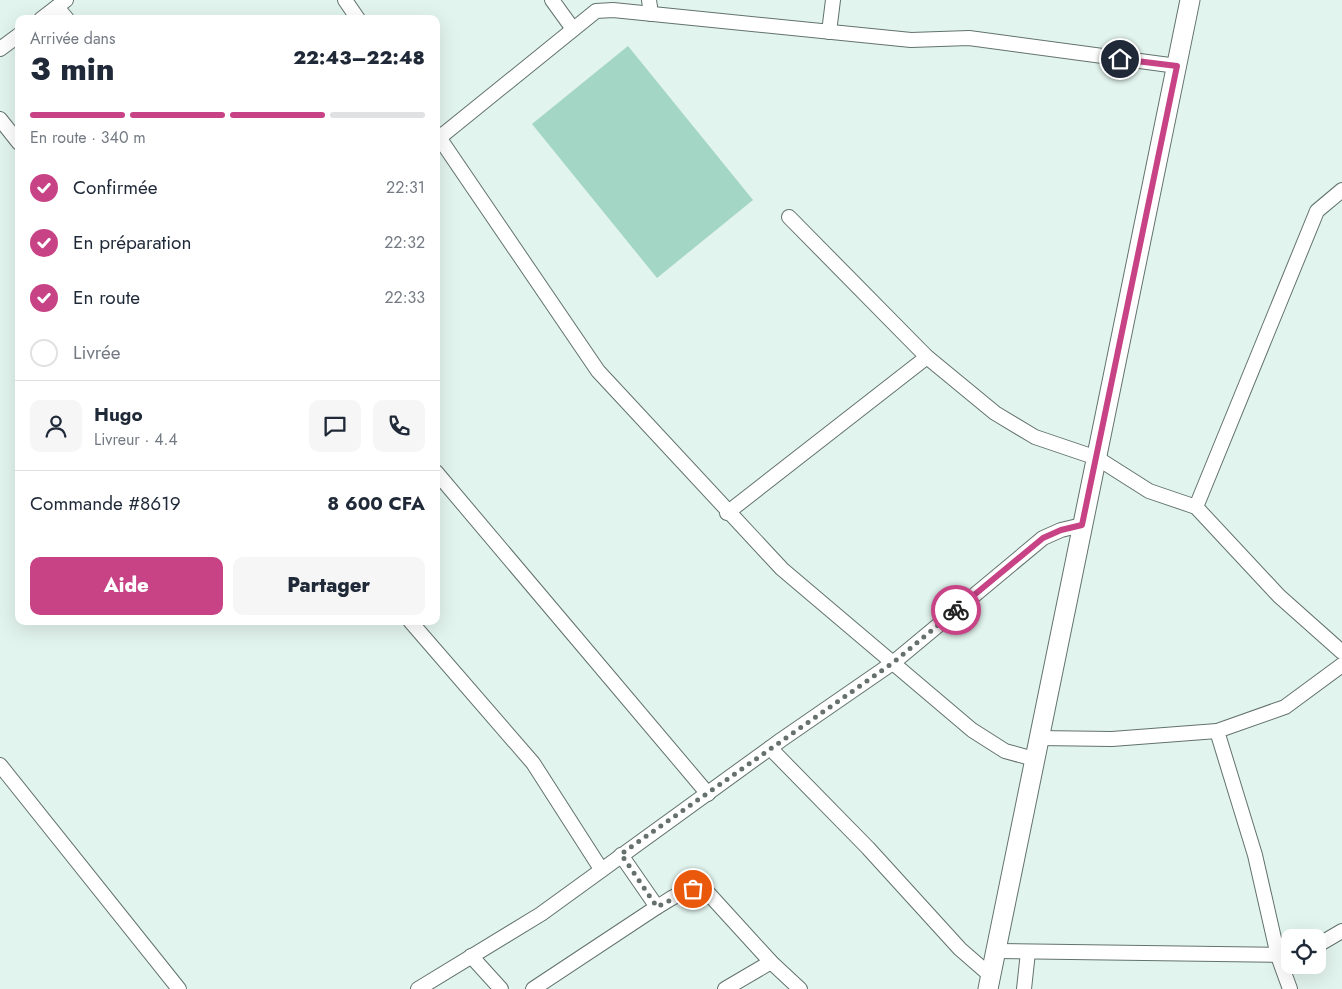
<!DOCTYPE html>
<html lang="fr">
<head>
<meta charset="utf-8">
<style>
  :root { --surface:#fff; --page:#f6f6f7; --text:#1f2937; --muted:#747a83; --line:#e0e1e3; --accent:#c74386 }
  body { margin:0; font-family:Jost,sans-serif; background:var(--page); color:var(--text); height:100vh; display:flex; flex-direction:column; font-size:19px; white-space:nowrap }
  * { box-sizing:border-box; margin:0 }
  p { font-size:16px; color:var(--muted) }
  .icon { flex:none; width:28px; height:28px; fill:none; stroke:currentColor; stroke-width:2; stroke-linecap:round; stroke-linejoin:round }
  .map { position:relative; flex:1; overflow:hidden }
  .panel { position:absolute; left:15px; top:15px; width:425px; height:610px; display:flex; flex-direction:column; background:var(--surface); border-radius:10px; box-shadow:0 5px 20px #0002 }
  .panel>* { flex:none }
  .fabs { position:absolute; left:1281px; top:929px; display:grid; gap:10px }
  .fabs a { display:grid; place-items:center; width:45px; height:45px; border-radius:10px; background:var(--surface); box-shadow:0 5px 20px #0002; font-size:25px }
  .pin { position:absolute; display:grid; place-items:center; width:42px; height:42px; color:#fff; margin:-21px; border:2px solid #fff; border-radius:50%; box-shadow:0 1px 5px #0007 }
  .courier { position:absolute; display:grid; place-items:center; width:50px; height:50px; margin:-25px; border:4px solid #c74386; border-radius:50%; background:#fff; color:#222; box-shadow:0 1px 6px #0007 }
  .head em { font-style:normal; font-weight:800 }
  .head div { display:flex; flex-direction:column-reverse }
  .head { display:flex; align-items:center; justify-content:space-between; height:85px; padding:0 15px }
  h1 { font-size:32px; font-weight:800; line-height:38px }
  .bar { display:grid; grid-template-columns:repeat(4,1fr); gap:8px 5px; align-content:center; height:60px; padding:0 15px }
  .bar i { height:6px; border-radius:4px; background:var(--line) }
  .bar .selected { background:var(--accent) }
  .bar p { grid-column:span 4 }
  .line { display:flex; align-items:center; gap:12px; padding:0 15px; border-top:1px solid var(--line) }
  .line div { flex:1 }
  .round { display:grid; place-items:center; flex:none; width:52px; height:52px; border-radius:10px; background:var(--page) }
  ol { padding:0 15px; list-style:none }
  li { display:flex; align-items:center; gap:15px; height:55px }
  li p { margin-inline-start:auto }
  li .icon { padding:5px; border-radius:50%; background:var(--accent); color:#fff; stroke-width:4 }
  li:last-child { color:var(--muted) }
  li i { width:28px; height:28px; border:2px solid var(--line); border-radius:50% }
  .action { display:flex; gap:10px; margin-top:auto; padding:10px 15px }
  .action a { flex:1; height:58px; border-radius:10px; background:var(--accent); color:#fff; font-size:20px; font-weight:800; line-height:58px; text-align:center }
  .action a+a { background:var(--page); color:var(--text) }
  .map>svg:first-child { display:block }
  .green { fill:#a4d6c5 }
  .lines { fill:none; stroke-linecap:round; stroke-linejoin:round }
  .street-casing { stroke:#62726c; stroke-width:16 }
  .secondary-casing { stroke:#62726c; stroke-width:21 }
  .street { stroke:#fff; stroke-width:14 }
  .secondary { stroke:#fff; stroke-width:19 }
  .done { stroke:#66716d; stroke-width:5; stroke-dasharray:0 9 }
  .route { stroke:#c74386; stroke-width:6 }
</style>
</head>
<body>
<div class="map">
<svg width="1342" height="989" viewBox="0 0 1342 989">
  <rect width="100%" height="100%" fill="#e2f4ee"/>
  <path class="green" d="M628 46 753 200 657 278 532 124Z"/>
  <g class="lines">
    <g class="street-casing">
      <g id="street">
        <path d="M345 0 358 19"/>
        <path d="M552 0 573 29"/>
        <path d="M649 0 651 14"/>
        <path d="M57 7 67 19"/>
        <path d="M41 19 66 0"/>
        <path d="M829 32 833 0"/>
        <path d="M0 49 19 35"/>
        <path d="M0 119 19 143"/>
        <path d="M436 133 598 371 782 569 972 730 1005 751 1034 759"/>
        <path d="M439 138 596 11 613 10 911 40 969 38 1177 66"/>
        <path d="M789 217 927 357 995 413 1035 437 1097 458 1149 491 1196 507 1279 596 1342 652"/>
        <path d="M436 472 708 794"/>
        <path d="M1196 507 1317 211 1342 190"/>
        <path d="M727 513 927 357"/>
        <path d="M410 621 533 763 601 869"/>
        <path d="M1217 731 1255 855 1278 956 1290 989"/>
        <path d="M1038 738 1112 739 1217 731 1285 707 1342 665"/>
        <path d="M770 748 868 848 960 949 991 976"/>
        <path d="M0 765 179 989"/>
        <path d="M621 855 657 907C673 898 691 882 708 893L771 962 800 989"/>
        <path d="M1318 945 1342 931"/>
        <path d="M996 951 1290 955"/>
        <path d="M471 956 501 989"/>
        <path d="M418 989 541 914 781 740 894 662 1043 538 1061 530 1082 525"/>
        <path d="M533 989 657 907"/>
        <path d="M725 989 771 962"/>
        <path d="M1024 989 1028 952"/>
      </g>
    </g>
    <g class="secondary-casing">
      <path id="secondary" d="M988 989 1190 0"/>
    </g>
    <use href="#street" class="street"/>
    <use href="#secondary" class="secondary"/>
  </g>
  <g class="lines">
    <path class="done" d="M693 889 657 907 621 854 894 662 956 610"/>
    <path class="route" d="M956 610 1043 538 1061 530 1082 525 1177 66 1120 59"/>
  </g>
</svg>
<div class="fabs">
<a><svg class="icon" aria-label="locate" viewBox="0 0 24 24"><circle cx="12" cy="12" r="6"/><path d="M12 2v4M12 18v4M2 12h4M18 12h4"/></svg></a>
</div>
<div class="pin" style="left:693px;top:889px;background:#ea580c"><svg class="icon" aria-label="bag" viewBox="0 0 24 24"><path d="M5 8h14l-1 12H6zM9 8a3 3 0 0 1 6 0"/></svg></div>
<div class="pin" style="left:1120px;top:59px;background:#1f2937"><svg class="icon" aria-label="home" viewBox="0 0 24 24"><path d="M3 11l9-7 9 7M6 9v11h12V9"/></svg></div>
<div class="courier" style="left:956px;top:610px"><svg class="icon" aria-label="bike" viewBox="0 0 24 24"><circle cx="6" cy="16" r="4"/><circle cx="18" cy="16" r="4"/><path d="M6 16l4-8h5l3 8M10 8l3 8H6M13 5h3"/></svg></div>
<section class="panel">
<div class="head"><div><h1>3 min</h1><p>Arrivée dans</p></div><em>22:43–22:48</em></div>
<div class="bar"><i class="selected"></i><i class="selected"></i><i class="selected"></i><i></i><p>En route · 340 m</p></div>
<ol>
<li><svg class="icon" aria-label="check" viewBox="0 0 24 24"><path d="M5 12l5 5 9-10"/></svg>Confirmée<p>22:31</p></li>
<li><svg class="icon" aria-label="check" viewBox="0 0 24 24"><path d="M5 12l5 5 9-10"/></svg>En préparation<p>22:32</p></li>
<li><svg class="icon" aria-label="check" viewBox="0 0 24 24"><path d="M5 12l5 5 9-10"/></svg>En route<p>22:33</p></li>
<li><i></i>Livrée</li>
</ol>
<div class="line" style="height:90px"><a class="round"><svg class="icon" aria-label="person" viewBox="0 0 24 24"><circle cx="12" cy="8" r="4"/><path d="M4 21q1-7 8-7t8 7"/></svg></a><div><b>Hugo</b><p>Livreur · 4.4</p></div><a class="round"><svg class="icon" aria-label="chat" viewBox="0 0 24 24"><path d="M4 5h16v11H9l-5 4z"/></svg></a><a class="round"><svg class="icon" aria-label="phone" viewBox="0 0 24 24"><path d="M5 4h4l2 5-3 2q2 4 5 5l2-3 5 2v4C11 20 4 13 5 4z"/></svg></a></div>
<div class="line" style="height:65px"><div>Commande #8619</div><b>8 600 CFA</b></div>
<div class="action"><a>Aide</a><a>Partager</a></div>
</section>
</div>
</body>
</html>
